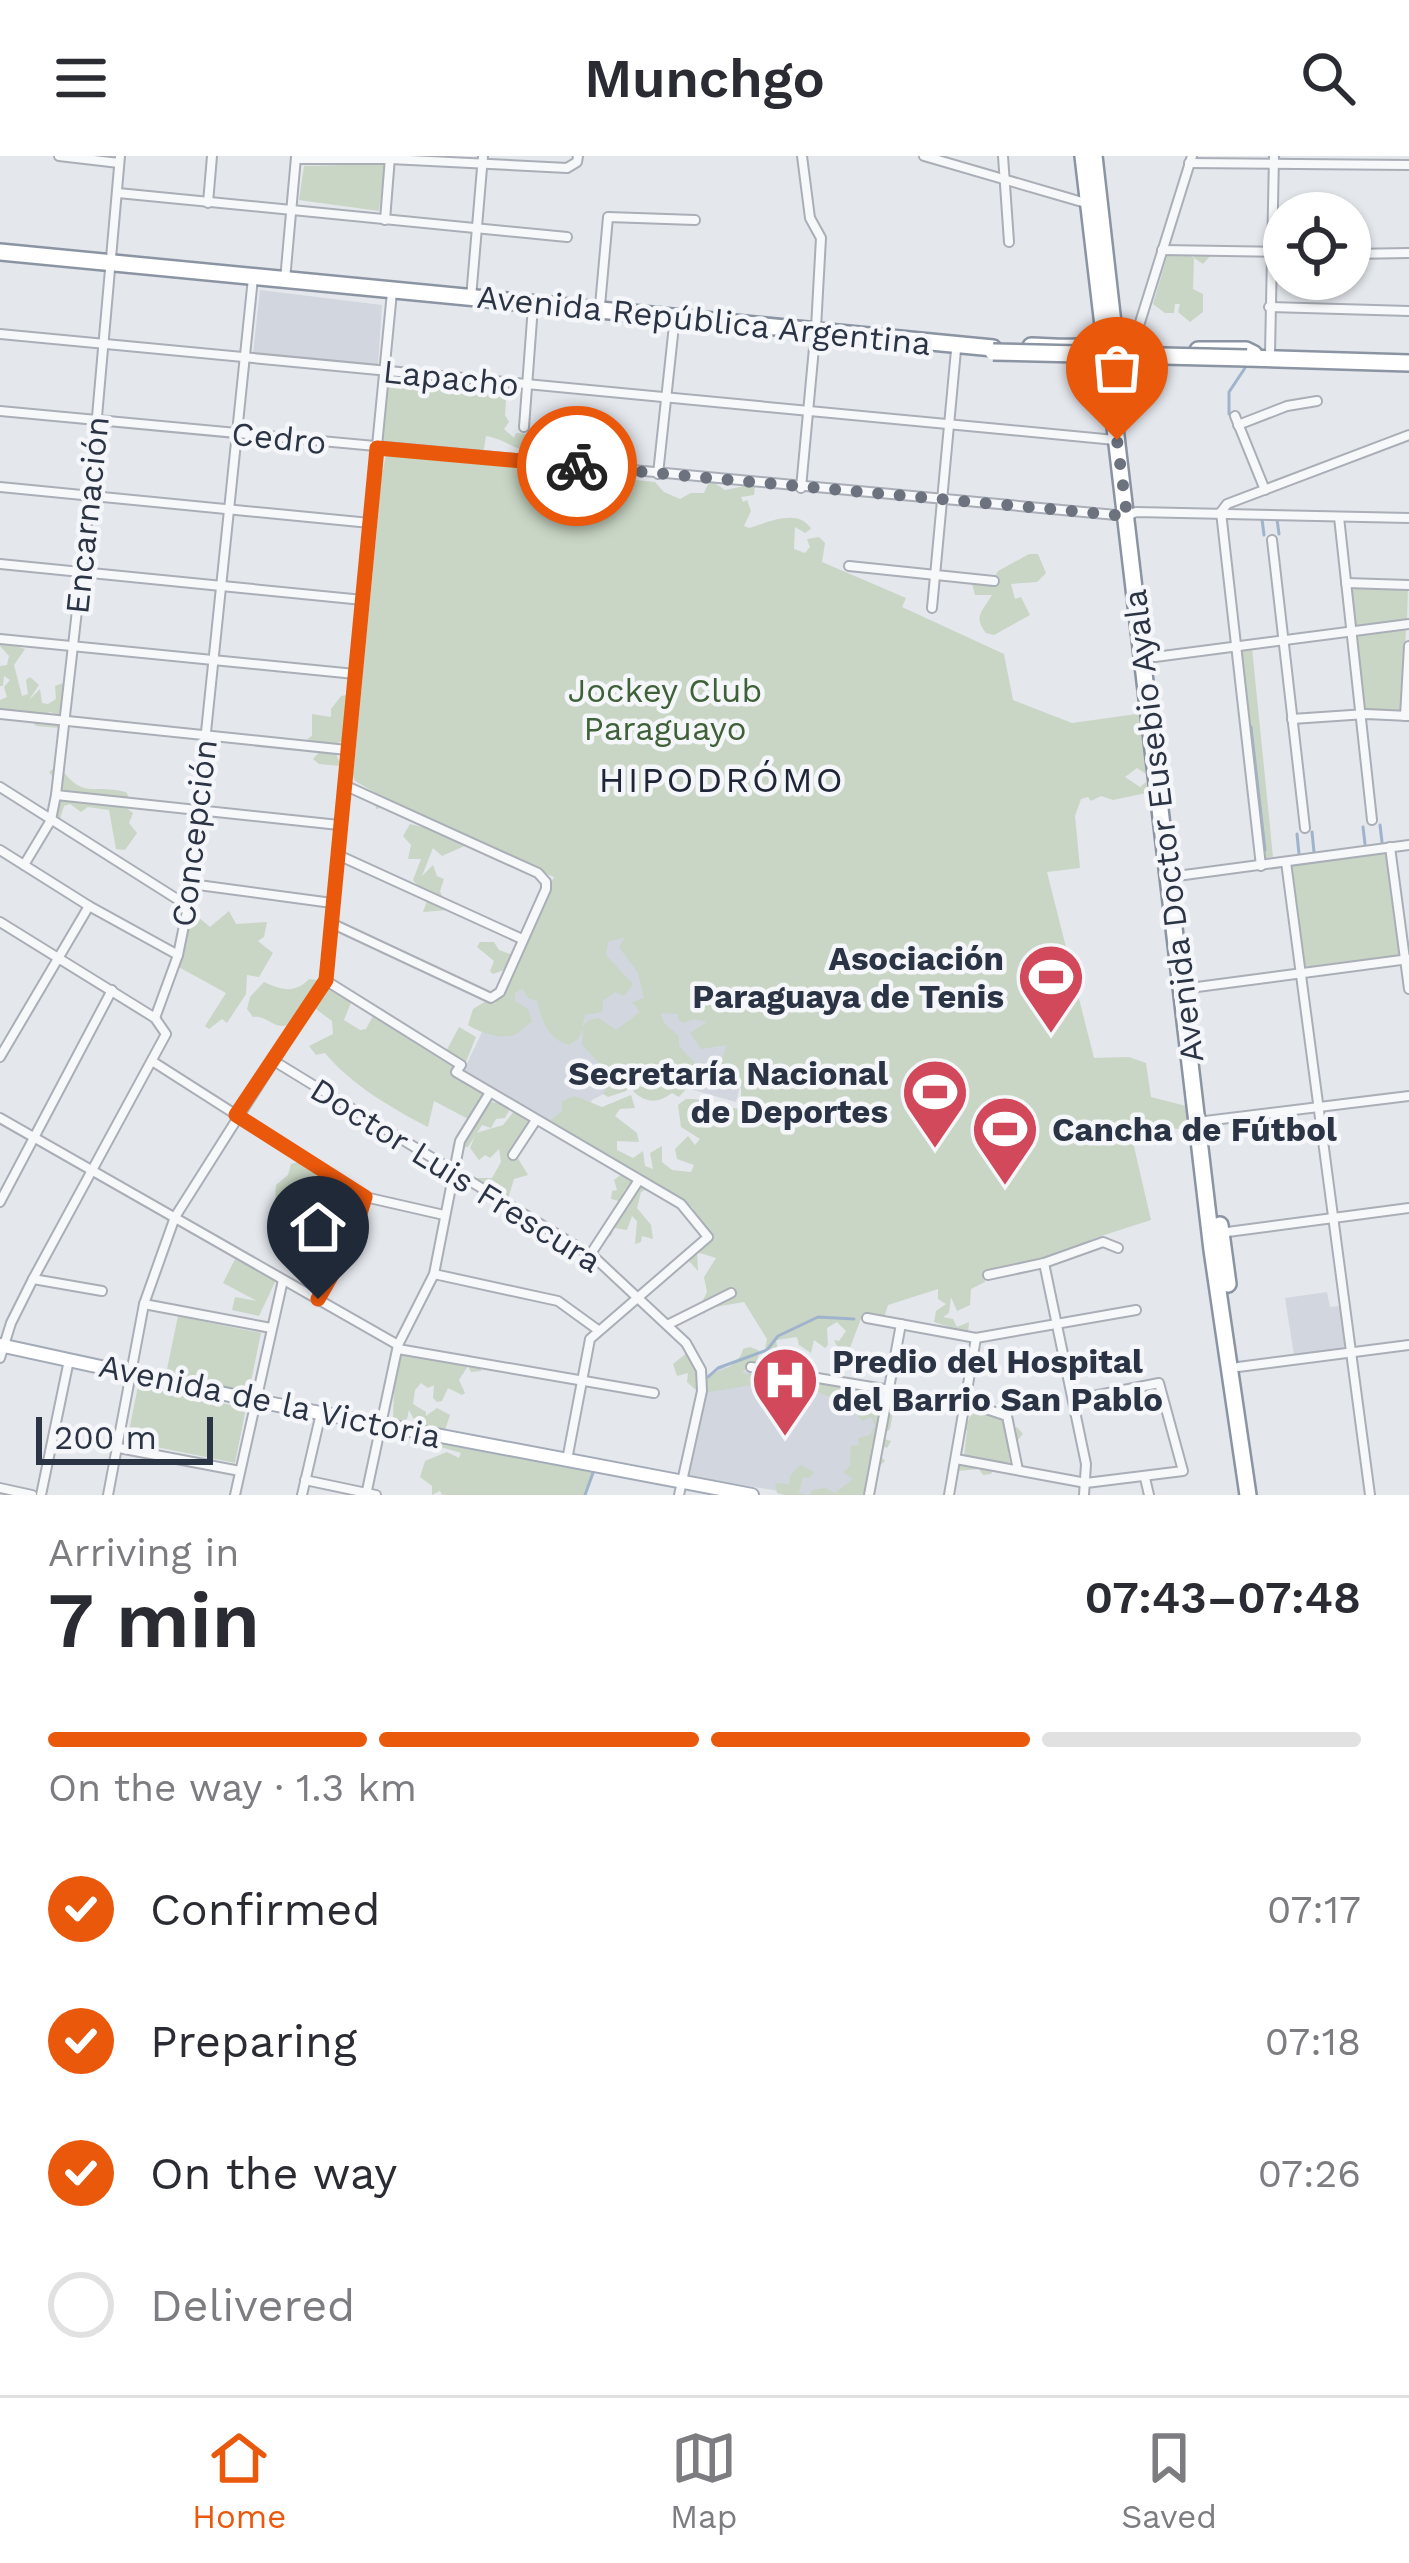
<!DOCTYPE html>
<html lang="en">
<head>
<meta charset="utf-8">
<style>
  :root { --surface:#fff; --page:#f7f7f7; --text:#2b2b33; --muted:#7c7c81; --line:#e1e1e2; --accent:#ea580c }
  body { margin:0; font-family:"Work Sans",sans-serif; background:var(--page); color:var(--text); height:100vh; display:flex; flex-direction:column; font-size:45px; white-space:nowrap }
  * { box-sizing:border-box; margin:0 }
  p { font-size:39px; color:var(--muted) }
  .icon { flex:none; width:66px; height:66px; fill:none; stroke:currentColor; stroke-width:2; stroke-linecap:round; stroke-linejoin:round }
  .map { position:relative; height:1339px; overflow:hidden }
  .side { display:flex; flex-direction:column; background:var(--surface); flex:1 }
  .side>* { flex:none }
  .buttons { position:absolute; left:1263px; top:36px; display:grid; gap:24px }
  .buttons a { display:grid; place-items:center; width:108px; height:108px; border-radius:50%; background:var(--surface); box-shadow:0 3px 9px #0004; font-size:60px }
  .scale { position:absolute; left:36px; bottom:30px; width:177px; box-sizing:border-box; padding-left:12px; border:6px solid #2b3445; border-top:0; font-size:33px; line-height:42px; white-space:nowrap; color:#2b3445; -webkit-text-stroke:9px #f4f6f9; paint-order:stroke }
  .pin { position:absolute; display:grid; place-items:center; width:102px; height:102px; color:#fff; margin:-123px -51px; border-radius:50% 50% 50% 0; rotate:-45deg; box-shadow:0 0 12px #0007 }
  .pin .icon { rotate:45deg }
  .courier { position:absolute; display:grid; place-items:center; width:120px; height:120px; margin:-60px; border:9px solid #ea580c; border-radius:50%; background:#fff; color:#222; box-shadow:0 3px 15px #0007 }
  .summary em { font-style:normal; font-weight:600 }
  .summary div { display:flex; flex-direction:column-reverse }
  .summary { display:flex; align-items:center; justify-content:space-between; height:204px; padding:0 48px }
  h1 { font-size:78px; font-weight:600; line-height:90px }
  .bar { display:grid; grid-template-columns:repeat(4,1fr); gap:18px 12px; align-content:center; height:144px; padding:0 48px }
  .bar i { height:15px; border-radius:9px; background:var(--line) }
  .bar .active { background:var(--accent) }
  .bar p { grid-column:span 4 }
  ol { padding:0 48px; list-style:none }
  li { display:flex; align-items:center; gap:36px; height:132px }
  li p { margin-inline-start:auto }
  li .icon { padding:12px; border-radius:50%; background:var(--accent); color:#fff; stroke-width:4 }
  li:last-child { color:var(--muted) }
  li i { width:66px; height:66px; border:6px solid var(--line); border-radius:50% }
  header { display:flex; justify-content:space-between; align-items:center; height:156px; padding:0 48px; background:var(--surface); font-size:54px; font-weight:600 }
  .tab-bar { display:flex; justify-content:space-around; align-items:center; height:168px; border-top:3px solid var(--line); background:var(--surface); font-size:33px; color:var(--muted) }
  .tab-bar a { display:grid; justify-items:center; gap:6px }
  .tab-bar .active { color:var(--accent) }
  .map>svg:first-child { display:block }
  .built { fill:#d2d6de }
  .green { fill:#c9d6c5; fill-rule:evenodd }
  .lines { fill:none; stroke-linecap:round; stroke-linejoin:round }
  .stream { stroke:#9fb4cc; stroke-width:3 }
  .minor-casing { stroke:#a9aeb7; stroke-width:12 }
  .major-casing { stroke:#a3abb8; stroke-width:16 }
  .highway-casing { stroke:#8b94a3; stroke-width:20 }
  .minor { stroke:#f7f8fa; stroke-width:8 }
  .major { stroke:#fff; stroke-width:12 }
  .highway { stroke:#fff; stroke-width:15 }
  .highway-bridge-casing { stroke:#8b94a3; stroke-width:20; stroke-linecap:butt }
  .highway-bridge { stroke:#fff; stroke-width:15 }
  .done { stroke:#6c737f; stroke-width:12; stroke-dasharray:0 21.6 }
  .route { stroke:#ea580c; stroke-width:15 }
  .labels { text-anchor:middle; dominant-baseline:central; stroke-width:9; stroke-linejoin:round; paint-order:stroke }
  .street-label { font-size:33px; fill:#2b3445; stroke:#f4f6f9 }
  .park-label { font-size:33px; fill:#3f6138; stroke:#f4f6f9 }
  .poi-label { font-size:33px; font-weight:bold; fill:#2b3445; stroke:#f4f6f9; text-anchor:end }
  .neighbourhood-label { font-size:36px; letter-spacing:3px; fill:#1d2536; stroke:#f4f6f9 }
</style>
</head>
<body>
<header><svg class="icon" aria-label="menu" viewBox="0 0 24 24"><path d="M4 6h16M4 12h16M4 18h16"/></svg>Munchgo<svg class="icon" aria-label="search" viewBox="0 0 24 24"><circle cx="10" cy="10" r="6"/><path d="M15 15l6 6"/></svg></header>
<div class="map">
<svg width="1409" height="1339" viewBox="0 0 1409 1339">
  <rect width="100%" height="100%" fill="#e4e7ec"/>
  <g class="built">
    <path d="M260 134 382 149 378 209 253 198Z"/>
    <path d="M629 757 739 802 724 883 742 922 736 946 640 919 592 944 575 983 462 918 492 855Z"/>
    <path d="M1327 1136 1330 1151 1340 1150 1347 1191 1294 1199 1285 1142Z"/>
    <path d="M723 1211 883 1237 865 1339H804L687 1320 706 1219Z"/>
  </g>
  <g class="green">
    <path d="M385 8 379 55 299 44 304 10Z"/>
    <path d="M1179 90 1194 102V97L1208 96 1210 100 1203 108 1194 102 1193 133 1203 138V156L1190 166 1178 156 1180 148H1175L1174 157H1165L1153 148 1169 94Z"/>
    <path d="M395 219 507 229 505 259 509 266 504 273 514 282 516 277 538 279 536 296C512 294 508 284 486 280L483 299 396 291 382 286 386 229Z"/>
    <path d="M386 298 655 326 664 336 680 343 691 337H704L710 324 725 334 755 328 754 339 741 341 743 346 747 344 751 355 744 370 749 372C769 366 799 352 811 373L805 377 795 371 794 393 805 397 810 391 807 383 819 381 825 387 822 406 906 442 902 451 1004 498 1013 544 1072 567 1144 557V591L1153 610 1151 621 1137 612 1125 621 1140 631 1150 623 1158 660 1146 637 1113 644 1101 640 1091 645 1088 641 1081 643 1075 660 1080 712 1047 716 1094 902 1129 901 1146 907 1151 941 1186 950 1189 974 1123 968 1132 982 1151 1064 1092 1083 1091 1089 984 1118 985 1126 971 1133 970 1149 957 1155 951 1141 949 1157 943 1161 953 1163 957 1171 969 1166 968 1177 934 1166 936 1155 946 1148 938 1143V1133L888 1149 884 1162 863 1157 847 1200 843 1201 834 1184 839 1185 846 1175 837 1166 827 1172 828 1189 825 1192 814 1184 811 1197 799 1189 797 1181 776 1184 781 1210 770 1213 764 1199 767 1183 744 1146 709 1152 704 1158 698 1154 707 1136 704 1121 716 1102 697 1096 698 1115 687 1103 708 1082 692 1051 645 1034 641 1036 637 1052 651 1069 653 1083 642 1080 641 1086 635 1088 637 1065 632 1060 627 1074 614 1072 611 1080H604V1067L609 1061 622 1059 631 1034 625 1033 623 1046 611 1043 612 1035 617 1034 614 1024 622 1018 619 1013 549 976 547 967 562 955V945L575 940 602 951 631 939 635 952 620 953 615 960 637 977 639 986 617 985V994L633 1002 643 995 645 1010 653 1013 650 997 662 990V1006L672 1014 691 1016 694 1009 677 1003 675 993 688 980 695 989 700 983 681 971 678 949 686 943C703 943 718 945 722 964L733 952 741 953V932L714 921 705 929 701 920 708 915 717 917 727 889 701 893 690 877 707 866 694 863 683 867 678 863V858L660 857 665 868 679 880V890L699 911 694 922 685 926V934L679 941 672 937C658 948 645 947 633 935L636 930 646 931 650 918 646 916 626 935 608 941 603 938 612 921 582 889 583 873 578 883 569 889C549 884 541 864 537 845L528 842 523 833 515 838V845L528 853 532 866C526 869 522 875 516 878 504 885 478 876 468 869L473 853 486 845 495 848 512 811 493 818 490 815 494 805 477 791 480 786H494L499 794 516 800 554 721 437 667 467 689 442 700 433 692 422 720 433 709 437 720 444 723 440 735 448 754 423 756 428 742 413 724 421 703H408L411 689 403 680 410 668 422 671 433 665 397 648 376 653 374 636 355 625 353 619 357 580 324 592 328 598H336L341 610 319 608 313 603 320 595 316 587 307 583 312 580V558L331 561V553L341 540 347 539 349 555 358 567 379 351 375 320 383 314ZM625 781 619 791 638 817 644 842 632 846 640 856 616 874 599 862 589 864 582 872 585 859 602 856 603 845 615 836 624 840 633 828 606 799 608 786Z"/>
    <path d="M1029 398H1038L1046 417 1037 426 1011 428 1015 443 1021 441 1030 459 994 479 986 477C973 460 982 456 992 439H975L970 420 994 422 998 415Z"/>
    <path d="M1408 430 1407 465 1356 471 1352 432Z"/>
    <path d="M1406 472 1402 555 1365 554 1356 479Z"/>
    <path d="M0 484 25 493 14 509 22 540 28 538 26 524 30 521 39 529 29 544 40 533 42 547 48 548 56 543 55 530 63 527 64 561 50 556 44 559 62 568 59 572 36 570 30 563 0 559V544L7 541 4 531 10 524 4 520 3 530H0V510L7 509 9 500 0 490Z"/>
    <path d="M1252 492 1273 701 1265 702 1240 493Z"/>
    <path d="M58 609C85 645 88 627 126 636L131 645 108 648 122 649 133 657 129 667 137 677 125 694 116 693 109 654 88 651 81 656 70 648 64 650 60 663 56 660 57 648 66 637 49 616Z"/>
    <path d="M1388 694 1403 801 1304 813 1288 708Z"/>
    <path d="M190 754 210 771 229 755 236 768 267 766 264 781 258 785 273 797 259 821 247 819 246 838 227 867 222 863 209 873 205 870 226 837 175 809Z"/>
    <path d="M309 823 317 824C311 842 299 853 288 869 273 874 268 859 253 861L247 853 250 841 264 826C281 834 295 838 309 823Z"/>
    <path d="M325 827 352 844 344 864 360 874 366 873 374 858 443 901 459 871 476 881 461 918 487 937 486 949 492 946 511 951 505 962 496 963 491 972 482 969 468 991H452L459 975 470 964 434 945 428 971C393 953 350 928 325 897L316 899 309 890 333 878 332 865 312 850Z"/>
    <path d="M516 953 527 959 529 974 524 983 516 984V999L528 1019 514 1023 508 1043 498 1044 476 1022H492L501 1006 499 993 490 1002 485 999 479 1004 470 992 476 977 503 969Z"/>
    <path d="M315 1002 336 1027 345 1023 354 1026 367 1046 364 1072 350 1085 335 1069 320 1076H298C286 1054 273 1063 276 1029L288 1019 291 1008Z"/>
    <path d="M235 1103 276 1124 259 1160 232 1154 235 1141 257 1145 223 1127Z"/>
    <path d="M178 1160 261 1177 249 1235 166 1218Z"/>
    <path d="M750 1191 758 1194C761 1204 752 1213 742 1215L745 1219 755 1215 781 1220 787 1217C809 1224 829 1226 850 1231L852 1237 833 1243 816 1235 797 1243 791 1233H782L778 1226 772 1231 758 1228 709 1236 702 1232 698 1236 687 1226 688 1217 677 1220 673 1208 688 1196 702 1228C714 1211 737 1216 743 1193Z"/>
    <path d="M403 1193 465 1202 467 1198 481 1206V1215L471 1216 468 1210 459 1224 465 1237 462 1239 448 1232 442 1245 437 1246 433 1242 434 1229 428 1232 421 1227 415 1234 413 1248 426 1256V1260L437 1252 450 1259 445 1274 417 1269 409 1254 407 1263 396 1266 393 1262 395 1202Z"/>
    <path d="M138 1230 246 1252 235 1307 127 1285Z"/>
    <path d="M863 1232 882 1235 886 1261 889 1259 887 1246 896 1240 890 1273 886 1276 882 1269 876 1271 884 1283 891 1285 887 1292 876 1287 872 1290 885 1305 880 1309 876 1305 869 1306 865 1339H784L777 1337 775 1327 789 1328 790 1320 800 1309 814 1316 809 1322 803 1321 799 1337 809 1339 812 1334 826 1332 835 1337 853 1323 843 1316 850 1310 851 1290 859 1289 858 1282 870 1279 875 1270 871 1261 862 1265 858 1260 869 1248 857 1243 858 1234Z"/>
    <path d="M974 1252 1003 1260 1006 1269 1003 1272 1011 1275 1017 1271 1023 1278 1008 1295 1010 1306H983L994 1312 991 1318 983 1319 979 1313 958 1315 957 1310 964 1301 967 1274H962L961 1266 968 1265Z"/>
    <path d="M430 1283 596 1312 586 1339H442L440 1335 432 1339V1330L420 1321 425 1305 447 1296 459 1302 461 1297 434 1289Z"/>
  </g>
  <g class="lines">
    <g class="stream">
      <path d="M1229 258V236L1245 212"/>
      <path d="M1262 363 1264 379"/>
      <path d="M1277 363 1279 378"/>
      <path d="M1251 571 1265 694"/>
      <path d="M1380 669 1382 686"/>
      <path d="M1363 671 1365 688"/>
      <path d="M1312 676 1314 696"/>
      <path d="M1297 678 1299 698"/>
      <path d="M708 1221 718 1212 767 1194 778 1180 818 1161 854 1163"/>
      <path d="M585 1339 594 1314"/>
    </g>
    <g class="minor-casing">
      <g id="minor">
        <path d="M59 0 119 7"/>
        <path d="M802 0 810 62 821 82 816 172"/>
        <path d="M924 0 1089 48"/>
        <path d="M1003 0 1009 86"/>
        <path d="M296 3H390L567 12 577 6 578 0"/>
        <path d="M1189 7 1409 9"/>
        <path d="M118 37 567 81"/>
        <path d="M208 47 212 0"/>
        <path d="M385 64 390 1"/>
        <path d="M1162 94 1284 96"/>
        <path d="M1350 98 1409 97"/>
        <path d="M285 124 296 1"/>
        <path d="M471 142 483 0"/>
        <path d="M1269 151 1409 155"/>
        <path d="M599 161 608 61 695 64"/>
        <path d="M0 178 1115 284"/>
        <path d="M1132 192 1192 0"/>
        <path d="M1270 197 1274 0"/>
        <path d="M0 255 1127 360 1136 356 1409 362"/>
        <path d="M1235 260 1265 334"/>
        <path d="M1238 269 1287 250 1317 245"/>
        <path d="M524 271 533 150"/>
        <path d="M658 318 675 160"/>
        <path d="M0 331 370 367"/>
        <path d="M801 332 815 181"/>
        <path d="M1221 356 1261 710"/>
        <path d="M1221 356 1227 348 1409 279"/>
        <path d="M1339 361 1372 664"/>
        <path d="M1272 384 1305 672"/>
        <path d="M0 408 363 444"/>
        <path d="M849 410 994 425"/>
        <path d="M1346 427 1409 429"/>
        <path d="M932 452 956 194"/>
        <path d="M0 483 355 518"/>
        <path d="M1155 501 1409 468"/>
        <path d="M0 558 347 594"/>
        <path d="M1405 560 1409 490"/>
        <path d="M1292 563 1366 558 1409 560"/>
        <path d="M0 631 188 750"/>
        <path d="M56 639 339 669"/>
        <path d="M1390 691 1409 833"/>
        <path d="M0 694 89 750 178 799"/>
        <path d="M338 699 522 783"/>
        <path d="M1286 706 1370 1339"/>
        <path d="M24 709 51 664 56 639 90 340 120 0"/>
        <path d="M1177 720 1409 689"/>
        <path d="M191 728 332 747"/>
        <path d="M0 766 155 862 166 878 33 1123 11 1167 0 1202"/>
        <path d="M331 767 491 842 500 836 546 733V726L538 717 344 629"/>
        <path d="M325 824 461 909 456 916 681 1048 708 1081 590 1183 567 1304"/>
        <path d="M1182 833 1409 803"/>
        <path d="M155 862 178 799 188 750 253 122"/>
        <path d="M0 901 89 750"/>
        <path d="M152 905 365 1041 444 1059"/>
        <path d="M274 905 594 1101 686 1187 701 1214 702 1235 679 1339"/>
        <path d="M0 962 398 1189"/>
        <path d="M1197 966 1409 940"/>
        <path d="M513 999 536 964"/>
        <path d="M0 1046 112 834"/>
        <path d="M1220 1077 1409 1052"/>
        <path d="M590 1099 639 1024"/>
        <path d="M1044 1107 1086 1308 1084 1339"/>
        <path d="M434 1118 558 1145 598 1174"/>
        <path d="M988 1119 1044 1107 1103 1086 1118 1092"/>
        <path d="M33 1123 102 1135"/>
        <path d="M318 1143 353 1084 365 1041"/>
        <path d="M144 1148 271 1172"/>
        <path d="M867 1162 976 1182 1136 1154"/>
        <path d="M667 1169 731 1137"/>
        <path d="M398 1193 654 1237"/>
        <path d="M751 1211 890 1234"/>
        <path d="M1238 1211 1409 1189"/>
        <path d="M965 1246 1007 1260 1018 1314"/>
        <path d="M119 1292 240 1315"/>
        <path d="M956 1303 1086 1327 1183 1315 1159 1227 1073 1244"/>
        <path d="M1145 1322 1149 1339"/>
        <path d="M305 1324 376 1339"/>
        <path d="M0 1332 32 1339"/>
        <path d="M41 1339 69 1204"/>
        <path d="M108 1339 144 1148 175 1061 325 824 392 136"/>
        <path d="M235 1339 283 1124"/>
        <path d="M302 1339 321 1257"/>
        <path d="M366 1339 398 1189 434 1118 460 985 489 938"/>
        <path d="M869 1339 901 1168"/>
        <path d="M949 1339 976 1182"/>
      </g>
    </g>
    <g class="major-casing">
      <path id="major" d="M0 1189 257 1245 752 1339"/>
    </g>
    <g class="highway-casing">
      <g id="highway">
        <path d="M1083 0 1212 1094 1248 1339"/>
        <path d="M1094 0 1120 229"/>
        <path d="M0 96 993 192"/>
        <path d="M1031 190C1054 190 1084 196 1104 183"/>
        <path d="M1198 194H1246L1254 198"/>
        <path d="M1247 202 1409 207"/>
        <path d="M1220 1069 1228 1128"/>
      </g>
    </g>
    <use href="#minor" class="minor"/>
    <use href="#major" class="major"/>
    <use href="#highway" class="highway"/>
    <g class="highway-bridge-casing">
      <path id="highway-bridge" d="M993 196 1247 202"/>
    </g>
    <use href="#highway-bridge" class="highway-bridge"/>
  </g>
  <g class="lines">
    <path class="done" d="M577 310 1127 360 1117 284"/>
    <path class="route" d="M318 1143 352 1084 365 1041 236 959 326 824 377 292 577 310"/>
  </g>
  <defs>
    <g id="stadium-pin" transform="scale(3.45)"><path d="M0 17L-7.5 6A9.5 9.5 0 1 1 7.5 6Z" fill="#d1495b" stroke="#f4f6f9"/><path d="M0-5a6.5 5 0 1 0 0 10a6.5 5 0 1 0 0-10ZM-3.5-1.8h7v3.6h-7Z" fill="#fff"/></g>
    <g id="hospital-pin" transform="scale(3.45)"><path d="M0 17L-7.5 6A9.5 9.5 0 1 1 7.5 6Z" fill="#d1495b" stroke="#f4f6f9"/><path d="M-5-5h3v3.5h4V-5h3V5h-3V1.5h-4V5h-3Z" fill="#fff"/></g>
  </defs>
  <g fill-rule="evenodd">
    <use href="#stadium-pin" x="1051" y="821"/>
    <use href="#stadium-pin" x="935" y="936"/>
    <use href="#stadium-pin" x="1005" y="973"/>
    <use href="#hospital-pin" x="785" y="1224"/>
  </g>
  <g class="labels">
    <g class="street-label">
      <text transform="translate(704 164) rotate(6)">Avenida República Argentina</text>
      <text transform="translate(451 222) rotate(6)">Lapacho</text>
      <text transform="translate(279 282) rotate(6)">Cedro</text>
      <text transform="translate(87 359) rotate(-84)">Encarnación</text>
      <text transform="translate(1163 670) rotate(-97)">Avenida Doctor Eusebio Ayala</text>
      <text transform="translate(194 677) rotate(-83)">Concepción</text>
      <text transform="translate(456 1019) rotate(32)">Doctor Luis Frescura</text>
      <text transform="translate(270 1245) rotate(12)">Avenida de la Victoria</text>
    </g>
    <g class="park-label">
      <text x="665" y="534">Jockey Club<tspan x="665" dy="38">Paraguayo</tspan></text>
    </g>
    <g class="poi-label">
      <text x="1004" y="802">Asociación<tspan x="1004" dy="38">Paraguaya de Tenis</tspan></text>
      <text x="888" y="917">Secretaría Nacional<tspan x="888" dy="38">de Deportes</tspan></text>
      <text x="1052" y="973" text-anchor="start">Cancha de Fútbol</text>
      <text x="832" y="1205" text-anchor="start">Predio del Hospital<tspan x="832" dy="38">del Barrio San Pablo</tspan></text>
    </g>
    <g class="neighbourhood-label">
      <text x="722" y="624">HIPODRÓMO</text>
    </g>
  </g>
</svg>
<div class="buttons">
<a><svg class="icon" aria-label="locate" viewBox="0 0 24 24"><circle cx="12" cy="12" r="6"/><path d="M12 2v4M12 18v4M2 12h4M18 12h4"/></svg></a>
</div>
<div class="scale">200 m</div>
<div class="pin" style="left:1117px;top:284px;background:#ea580c"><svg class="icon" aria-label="bag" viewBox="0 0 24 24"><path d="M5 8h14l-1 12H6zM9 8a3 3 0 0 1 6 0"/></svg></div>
<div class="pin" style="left:318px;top:1143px;background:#1f2937"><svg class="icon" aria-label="home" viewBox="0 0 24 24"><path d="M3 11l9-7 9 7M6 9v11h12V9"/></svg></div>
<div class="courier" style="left:577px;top:310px"><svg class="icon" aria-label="bike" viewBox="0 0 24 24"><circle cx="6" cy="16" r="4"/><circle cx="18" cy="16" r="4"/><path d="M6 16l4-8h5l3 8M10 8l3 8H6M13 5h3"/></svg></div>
</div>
<section class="side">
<div class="summary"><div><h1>7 min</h1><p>Arriving in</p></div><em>07:43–07:48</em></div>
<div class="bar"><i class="active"></i><i class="active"></i><i class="active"></i><i></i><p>On the way · 1.3 km</p></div>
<ol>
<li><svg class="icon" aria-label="check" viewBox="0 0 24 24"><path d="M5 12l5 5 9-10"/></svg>Confirmed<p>07:17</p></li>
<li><svg class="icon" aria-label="check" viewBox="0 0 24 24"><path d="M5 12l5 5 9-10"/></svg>Preparing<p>07:18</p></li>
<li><svg class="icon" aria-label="check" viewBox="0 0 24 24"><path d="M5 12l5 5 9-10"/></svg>On the way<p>07:26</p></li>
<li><i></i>Delivered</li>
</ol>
</section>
<nav class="tab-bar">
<a class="active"><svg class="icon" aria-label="home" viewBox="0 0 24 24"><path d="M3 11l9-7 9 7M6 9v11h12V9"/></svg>Home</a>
<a><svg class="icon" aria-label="map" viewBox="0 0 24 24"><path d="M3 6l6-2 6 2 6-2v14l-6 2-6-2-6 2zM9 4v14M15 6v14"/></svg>Map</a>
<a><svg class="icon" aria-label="saved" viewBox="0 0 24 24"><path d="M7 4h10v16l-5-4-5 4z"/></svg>Saved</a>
</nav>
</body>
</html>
